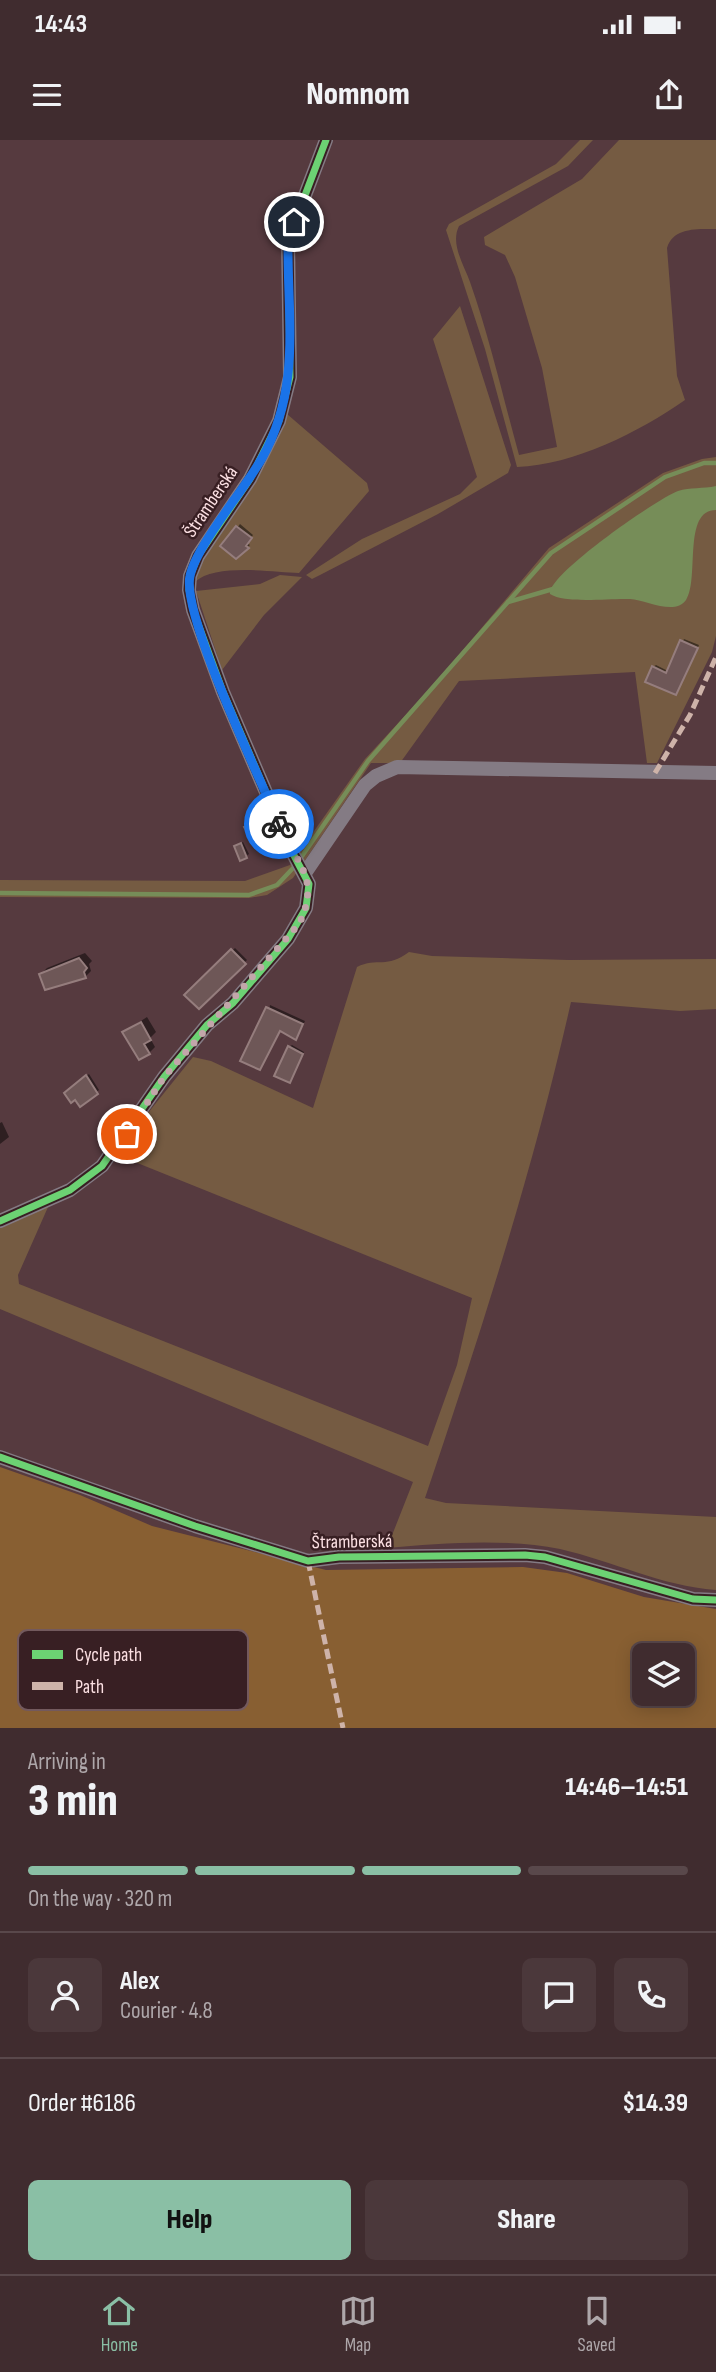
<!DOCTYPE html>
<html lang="en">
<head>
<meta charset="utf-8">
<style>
  :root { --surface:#402c2f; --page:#4b383b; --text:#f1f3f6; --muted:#aea7aa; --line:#59484b; --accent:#8abfa5 }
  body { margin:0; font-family:"Sofia Sans Condensed",sans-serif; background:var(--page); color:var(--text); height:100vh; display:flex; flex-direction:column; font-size:26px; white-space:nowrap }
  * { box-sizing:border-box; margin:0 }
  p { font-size:23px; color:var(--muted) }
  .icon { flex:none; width:38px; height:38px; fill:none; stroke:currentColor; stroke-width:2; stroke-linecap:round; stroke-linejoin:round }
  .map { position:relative; height:1588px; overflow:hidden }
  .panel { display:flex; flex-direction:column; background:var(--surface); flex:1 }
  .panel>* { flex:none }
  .tools { position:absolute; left:632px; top:1503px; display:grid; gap:14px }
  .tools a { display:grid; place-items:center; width:63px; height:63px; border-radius:10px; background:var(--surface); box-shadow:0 4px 18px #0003,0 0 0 2px var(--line); font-size:35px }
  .pin { position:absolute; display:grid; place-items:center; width:60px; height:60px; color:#fff; margin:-30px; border:4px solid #fff; border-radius:50%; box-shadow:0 2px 7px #0007 }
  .courier { position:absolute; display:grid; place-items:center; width:70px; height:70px; margin:-35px; border:5px solid #1a73e8; border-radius:50%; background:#fff; color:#222; box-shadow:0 2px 9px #0007 }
  .overview em { font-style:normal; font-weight:800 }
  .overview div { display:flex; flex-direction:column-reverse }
  .overview { display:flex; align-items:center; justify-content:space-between; height:119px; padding:0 28px }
  h1 { font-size:46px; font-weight:800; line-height:52px }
  .bar { display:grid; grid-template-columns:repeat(4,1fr); gap:10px 7px; align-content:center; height:84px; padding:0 28px }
  .bar i { height:9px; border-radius:5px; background:var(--line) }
  .bar .active { background:var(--accent) }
  .bar p { grid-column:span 4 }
  .line { display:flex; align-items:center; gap:18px; padding:0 28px; border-top:2px solid var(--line) }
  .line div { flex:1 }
  .round { display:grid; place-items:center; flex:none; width:74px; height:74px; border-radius:10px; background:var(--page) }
  .cta { display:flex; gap:14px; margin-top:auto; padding:14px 28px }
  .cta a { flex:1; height:80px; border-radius:10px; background:var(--accent); color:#111; font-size:28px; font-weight:800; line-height:80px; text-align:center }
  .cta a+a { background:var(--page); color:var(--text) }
  .status { display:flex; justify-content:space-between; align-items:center; height:49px; padding:0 35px; background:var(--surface); direction:ltr }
  .status svg { height:19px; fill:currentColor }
  header { display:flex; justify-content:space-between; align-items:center; height:91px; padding:0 28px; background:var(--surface); font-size:32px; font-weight:800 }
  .tabs { display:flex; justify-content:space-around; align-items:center; height:98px; border-top:2px solid var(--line); background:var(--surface); font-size:19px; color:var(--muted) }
  .tabs a { display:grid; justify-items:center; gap:4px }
  .tabs .active { color:var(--accent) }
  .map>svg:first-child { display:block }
  .green { fill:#755b42 }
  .forest { fill:#885f32; fill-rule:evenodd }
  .water { fill:#768d58 }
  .shadow { fill:#0007 }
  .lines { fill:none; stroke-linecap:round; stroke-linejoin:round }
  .stream { stroke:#768d58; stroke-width:4.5 }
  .building { fill:#6e5757; stroke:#957d7d; stroke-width:2 }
  .minor { stroke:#847b84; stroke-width:14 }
  .quiet { stroke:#ceb3a9; stroke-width:5; stroke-dasharray:10 5; stroke-linecap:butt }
  .cycleway-casing { stroke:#381f23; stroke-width:11 }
  .cycleway { stroke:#6cd273; stroke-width:7 }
  .done { stroke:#c2a6aa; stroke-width:7; stroke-dasharray:0 12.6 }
  .route { stroke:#1a73e8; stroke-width:9 }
  .labels { text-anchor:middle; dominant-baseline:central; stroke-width:5; stroke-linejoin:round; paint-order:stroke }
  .street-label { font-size:19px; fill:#fce0e3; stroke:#381f23 }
  .key { fill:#381f23; stroke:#73595d; stroke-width:2 }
  .key-label { font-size:19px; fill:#fce0e3 }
</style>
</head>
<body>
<div class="status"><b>14:43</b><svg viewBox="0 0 49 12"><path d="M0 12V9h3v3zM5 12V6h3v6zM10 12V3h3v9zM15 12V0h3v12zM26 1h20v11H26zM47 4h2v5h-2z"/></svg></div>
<header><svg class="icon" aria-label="menu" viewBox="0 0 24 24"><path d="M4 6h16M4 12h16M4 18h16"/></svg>Nomnom<svg class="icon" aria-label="share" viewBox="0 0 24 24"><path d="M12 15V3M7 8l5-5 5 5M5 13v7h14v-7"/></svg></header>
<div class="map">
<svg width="716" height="1588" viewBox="0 0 716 1588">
  <rect width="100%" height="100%" fill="#563a3f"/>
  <g class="green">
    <path d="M580 0H593L568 26 459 86C450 104 464 125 470 142 490 199 503 257 519 315L557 307 542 228 515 137 505 115 485 105 484 97 582 39 619 0H716V89C698 89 673 87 667 108L677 236 685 260C639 292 574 325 517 327L485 209 446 90 449 84 556 24Z"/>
    <path d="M460 166 511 325 508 333 438 374 320 435 312 439 306 435 362 399 460 354 477 337 433 199Z"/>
    <path d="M287 274 367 343 369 351 299 433C272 432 215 423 195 442V429L259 334Z"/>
    <path d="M716 317V496L712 512 657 623H647L635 532 459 541 400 623H371L293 738 267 755 249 758 0 757V740L245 741 290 725 365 619 436 542 549 408 663 333 702 319Z"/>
    <path d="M280 435 302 437 264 475 222 530 196 451 260 444Z"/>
    <path d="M409 812 432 816 569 820 716 819V869L680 871 571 862C533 1031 480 1195 425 1358L446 1363 716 1377V1450C661 1446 613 1421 560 1409 505 1398 442 1403 387 1408L413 1342 0 1169V1085L52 1058 18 1135 19 1144 428 1306 457 1225 472 1158 115 1014 193 917 211 921 313 968 357 827C377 817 387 829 409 812Z"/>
  </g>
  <path class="forest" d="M0 1327 80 1355 152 1386 326 1430 523 1427 567 1433 644 1457 716 1469V1588H0ZM644 1516H682V1554H644Z"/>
  <path class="water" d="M716 346V370C682 370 700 439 686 460 675 476 646 460 630 459 610 458 565 464 550 454 547 435 658 358 678 351 690 347 703 349 716 346Z"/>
  <g class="shadow">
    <path d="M240 384 253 395 247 403 250 405 236 416 223 406Z"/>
    <path d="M684 499 699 505 676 553 653 527 656 525 668 531Z"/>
    <path d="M259 681 265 696 252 701 246 688Z"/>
    <path d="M243 702 249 714 246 716 236 706Z"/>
    <path d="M235 808 247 820 199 867 186 855Z"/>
    <path d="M85 813 92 821 89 824 91 831 85 837 41 834 47 828Z"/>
    <path d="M270 865 305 881 298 895 280 889 260 928Z"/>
    <path d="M147 877 156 892 150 898 155 907 149 913 124 892Z"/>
    <path d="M292 905 304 912 292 938 289 907Z"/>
    <path d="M89 934 99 950 80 964 66 954Z"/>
    <path d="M2 982 9 997 0 1004V983Z"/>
  </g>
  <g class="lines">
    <g class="stream">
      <path d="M508 462 553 449"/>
      <path d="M300 719 368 621 551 413 665 337 704 323H716"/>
      <path d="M0 753 249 755 277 745 295 726"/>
    </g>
  </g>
  <g class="building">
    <path d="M236 386 252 398 246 406 249 408 236 419 220 406Z"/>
    <path d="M680 500 698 508 676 555 645 542 652 526 666 533Z"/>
    <path d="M256 682 264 700 254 704 244 687Z"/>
    <path d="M241 703 247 718 240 721 234 706Z"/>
    <path d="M231 809 246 824 199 869 184 855Z"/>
    <path d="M79 818 87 828 84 832 86 838 45 850 39 834Z"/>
    <path d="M266 867 303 884 296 900 280 891 260 930 240 921Z"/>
    <path d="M141 882 151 900 144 904 150 914 139 920 122 892Z"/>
    <path d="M288 906 303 914 290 943 274 936Z"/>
    <path d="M86 935 98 954 80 967 75 960 71 963 64 953Z"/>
  </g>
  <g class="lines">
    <g class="minor">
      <path d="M305 733 365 645 376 636 397 627 716 633"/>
      <path d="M0 1081 70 1050 102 1026 164 937 207 885 233 863 288 799 306 768 309 744 289 706 223 552 193 470 189 450 190 436 198 416 250 339 279 281 290 237 288 100 326 0"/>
      <path d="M0 1317 195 1386 308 1421 339 1417 525 1415 545 1417 693 1459 716 1460"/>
    </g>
    <g class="quiet">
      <path d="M655 633 690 575 716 517"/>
      <path d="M308 1421 343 1588"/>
    </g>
    <g class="cycleway-casing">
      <g id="cycleway">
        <path d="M0 1081 70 1050 102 1026 164 937 207 885 233 863 288 799 306 768 309 744 289 706 223 552 193 470 189 450 190 436 198 416 250 339 279 281 290 237 288 100 326 0"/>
        <path d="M0 1317 195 1386 308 1421 339 1417 525 1415 545 1417 693 1459 716 1460"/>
      </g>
    </g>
    <use href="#cycleway" class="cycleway"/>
  </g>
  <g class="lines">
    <path class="done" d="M127 994 164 937 299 784C321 738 297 725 279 684"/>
    <path class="route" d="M279 684C261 640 181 474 190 436 196 406 245 349 262 318 302 247 287 177 288 100L294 82"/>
  </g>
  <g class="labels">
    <g class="street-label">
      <text transform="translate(211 362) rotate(-56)">Štramberská</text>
      <text transform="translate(352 1402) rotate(-1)">Štramberská</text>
    </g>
  </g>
  <rect x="18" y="1490" width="230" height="80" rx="10" class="key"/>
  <rect x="32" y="1510" width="31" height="9" fill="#6cd273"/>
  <rect x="32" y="1542" width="31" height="8" fill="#ceb3a9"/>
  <g class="key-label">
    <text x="75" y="1521">Cycle path</text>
    <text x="75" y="1553">Path</text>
  </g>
</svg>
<div class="tools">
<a><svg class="icon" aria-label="layers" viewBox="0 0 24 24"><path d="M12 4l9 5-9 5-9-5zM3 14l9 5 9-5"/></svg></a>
</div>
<div class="pin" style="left:127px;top:994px;background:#ea580c"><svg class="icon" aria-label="bag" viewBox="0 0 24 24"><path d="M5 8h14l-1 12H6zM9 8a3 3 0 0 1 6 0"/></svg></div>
<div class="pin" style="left:294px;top:82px;background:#1f2937"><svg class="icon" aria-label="home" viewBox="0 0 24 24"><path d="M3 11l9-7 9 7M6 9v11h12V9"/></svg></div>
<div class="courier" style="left:279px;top:684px"><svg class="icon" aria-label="bike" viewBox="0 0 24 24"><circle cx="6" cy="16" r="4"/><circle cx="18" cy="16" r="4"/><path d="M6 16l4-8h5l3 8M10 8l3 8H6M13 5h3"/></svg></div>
</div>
<section class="panel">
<div class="overview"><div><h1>3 min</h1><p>Arriving in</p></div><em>14:46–14:51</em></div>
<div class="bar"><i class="active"></i><i class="active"></i><i class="active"></i><i></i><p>On the way · 320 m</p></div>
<div class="line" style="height:126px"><a class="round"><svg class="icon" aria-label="person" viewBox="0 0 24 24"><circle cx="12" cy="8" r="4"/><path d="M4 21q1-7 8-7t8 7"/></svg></a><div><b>Alex</b><p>Courier · 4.8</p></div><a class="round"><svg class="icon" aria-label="chat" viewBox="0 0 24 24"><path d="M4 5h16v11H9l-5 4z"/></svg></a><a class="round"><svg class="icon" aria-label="phone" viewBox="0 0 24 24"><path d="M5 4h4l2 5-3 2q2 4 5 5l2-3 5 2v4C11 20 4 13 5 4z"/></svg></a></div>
<div class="line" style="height:91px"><div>Order #6186</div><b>$14.39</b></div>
<div class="cta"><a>Help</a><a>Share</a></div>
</section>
<nav class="tabs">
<a class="active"><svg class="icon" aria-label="home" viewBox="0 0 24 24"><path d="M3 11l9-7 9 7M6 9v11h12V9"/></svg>Home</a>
<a><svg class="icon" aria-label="map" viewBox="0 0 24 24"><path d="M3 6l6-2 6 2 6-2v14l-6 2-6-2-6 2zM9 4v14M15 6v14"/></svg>Map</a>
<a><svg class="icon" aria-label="saved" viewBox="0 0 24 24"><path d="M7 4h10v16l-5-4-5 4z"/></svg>Saved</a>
</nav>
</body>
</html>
